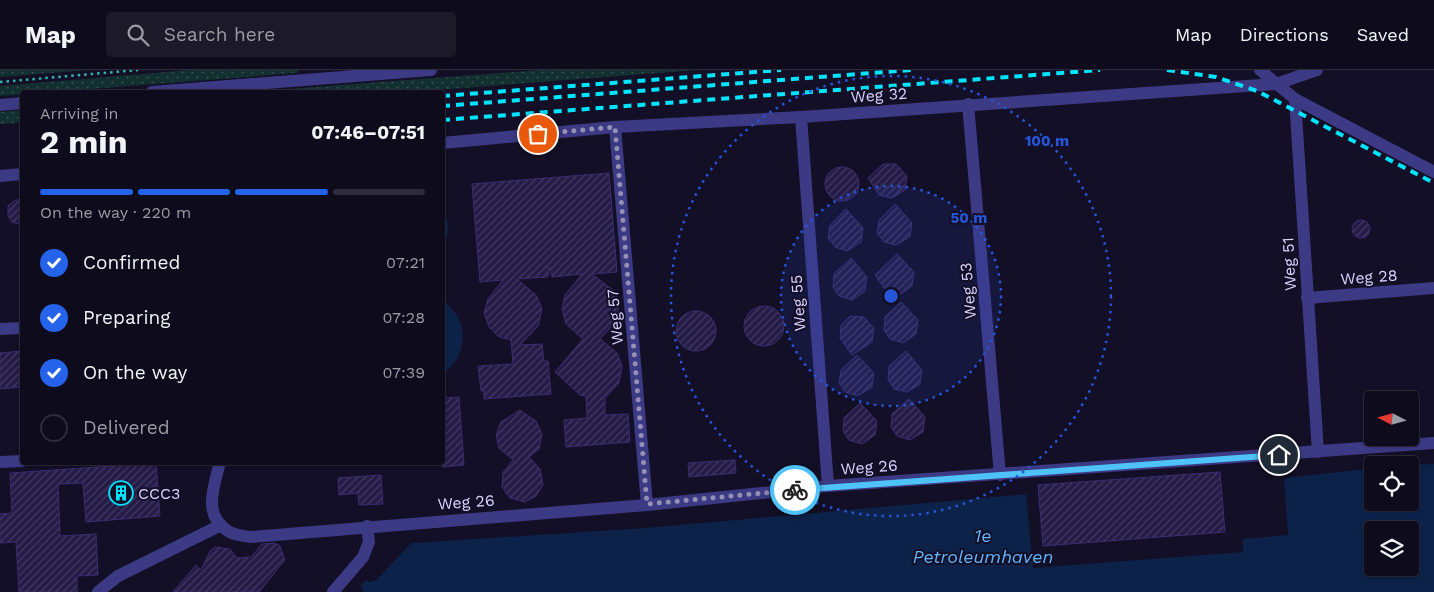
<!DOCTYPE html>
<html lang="en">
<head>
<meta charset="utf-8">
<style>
  :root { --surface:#0e0b1c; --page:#1c1929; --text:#f1f3f6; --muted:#9b9ba3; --line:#2e2b3b; --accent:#2563eb }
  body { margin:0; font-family:"Work Sans",sans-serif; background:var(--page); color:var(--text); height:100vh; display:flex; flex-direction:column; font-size:19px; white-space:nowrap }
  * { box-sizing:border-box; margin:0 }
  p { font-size:16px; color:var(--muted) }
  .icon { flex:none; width:28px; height:28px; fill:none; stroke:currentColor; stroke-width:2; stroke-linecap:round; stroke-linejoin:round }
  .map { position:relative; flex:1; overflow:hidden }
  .panel { position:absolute; left:20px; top:20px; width:425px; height:375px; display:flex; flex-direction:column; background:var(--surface); border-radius:5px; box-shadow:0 1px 4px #0004,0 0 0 1px var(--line) }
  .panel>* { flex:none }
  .needle { width:32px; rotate:276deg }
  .controls { position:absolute; left:1364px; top:321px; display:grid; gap:10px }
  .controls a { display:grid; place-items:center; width:55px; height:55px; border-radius:5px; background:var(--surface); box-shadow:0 1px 4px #0004,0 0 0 1px var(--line); font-size:25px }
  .pin { position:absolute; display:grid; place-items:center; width:42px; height:42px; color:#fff; margin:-21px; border:2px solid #fff; border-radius:50%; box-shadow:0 1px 5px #0007 }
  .courier { position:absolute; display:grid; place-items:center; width:50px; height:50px; margin:-25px; border:4px solid #4fc3f7; border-radius:50%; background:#fff; color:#222; box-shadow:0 1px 6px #0007 }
  .headline em { font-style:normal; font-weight:700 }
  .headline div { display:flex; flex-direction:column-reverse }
  .headline { display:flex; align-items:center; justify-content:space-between; height:85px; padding:0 20px }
  h1 { font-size:32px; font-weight:700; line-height:38px }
  .bar { display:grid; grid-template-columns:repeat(4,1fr); gap:8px 5px; align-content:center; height:60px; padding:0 20px }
  .bar i { height:6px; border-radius:4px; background:var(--line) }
  .bar .on { background:var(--accent) }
  .bar p { grid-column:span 4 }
  ol { padding:0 20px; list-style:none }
  li { display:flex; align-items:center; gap:15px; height:55px }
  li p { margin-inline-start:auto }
  li .icon { padding:5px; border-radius:50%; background:var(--accent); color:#fff; stroke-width:4 }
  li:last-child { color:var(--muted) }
  li i { width:28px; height:28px; border:2px solid var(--line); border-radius:50% }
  header { display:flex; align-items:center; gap:30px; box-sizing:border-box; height:70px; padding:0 25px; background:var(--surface); border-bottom:1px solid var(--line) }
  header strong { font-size:24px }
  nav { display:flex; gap:28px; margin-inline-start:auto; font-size:18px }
  .search { width:350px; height:45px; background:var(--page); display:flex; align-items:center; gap:12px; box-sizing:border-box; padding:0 18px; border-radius:5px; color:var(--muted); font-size:19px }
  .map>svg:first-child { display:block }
  .grass { fill:url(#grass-dots) }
  .water { fill:#0c2248; fill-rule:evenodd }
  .pier { fill:#130f26 }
  .building { fill:url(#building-hatch); stroke:#3b2d73 }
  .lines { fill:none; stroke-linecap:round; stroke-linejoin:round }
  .path { stroke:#2fb8b0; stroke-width:2.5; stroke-dasharray:2.5 4; stroke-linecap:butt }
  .minor { stroke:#3d3a85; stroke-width:12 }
  .rail { stroke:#00e5ff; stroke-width:4; stroke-dasharray:8 6; stroke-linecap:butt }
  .done { stroke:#948fb3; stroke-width:5; stroke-dasharray:0 9 }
  .route { stroke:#4fc3f7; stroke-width:6 }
  .ring { fill:none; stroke:#2655da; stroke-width:2.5; stroke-dasharray:2.5 5 }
  .labels { text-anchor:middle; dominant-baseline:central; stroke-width:4; stroke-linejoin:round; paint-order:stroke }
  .street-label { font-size:16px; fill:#d9d4ff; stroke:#130f26 }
  .poi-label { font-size:16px; fill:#d9d4ff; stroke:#130f26; text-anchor:start }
  .water-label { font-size:18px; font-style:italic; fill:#62b6ff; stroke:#130f26 }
  .centre { fill:#2655da; stroke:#130f26; stroke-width:2.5 }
  .ring-label { font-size:15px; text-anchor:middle; font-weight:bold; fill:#2655da; stroke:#130f26; stroke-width:4; stroke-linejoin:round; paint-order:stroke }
</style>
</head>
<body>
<header>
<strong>Map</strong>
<div class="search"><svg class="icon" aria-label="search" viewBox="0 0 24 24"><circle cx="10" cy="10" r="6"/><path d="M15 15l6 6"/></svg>Search here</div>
<nav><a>Map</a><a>Directions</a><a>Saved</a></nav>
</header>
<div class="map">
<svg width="1434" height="522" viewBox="0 0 1434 522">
  <defs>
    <pattern id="grass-dots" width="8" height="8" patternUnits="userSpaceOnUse" patternTransform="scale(1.25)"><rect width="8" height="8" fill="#12302f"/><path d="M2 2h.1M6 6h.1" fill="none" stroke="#344d4e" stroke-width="1.8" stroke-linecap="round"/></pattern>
    <pattern id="building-hatch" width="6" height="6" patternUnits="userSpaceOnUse" patternTransform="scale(1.25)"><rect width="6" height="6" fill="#241b47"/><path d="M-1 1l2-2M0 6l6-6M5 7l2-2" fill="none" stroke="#433b63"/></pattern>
  </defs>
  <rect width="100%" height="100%" fill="#130f26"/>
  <g class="grass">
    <path d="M0 0H89L0 7Z"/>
    <path d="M190 0H299L297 3 0 26V16Z"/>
    <path d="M540 0H698L411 22H249Z"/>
    <path d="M22 40V53L0 54V42Z"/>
  </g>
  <g class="water">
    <path d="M443 137 449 158 443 180Z"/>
    <path d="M442 230C469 248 470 285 443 303Z"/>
    <path d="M1434 394V522H364L360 516 365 510H376L411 473 643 458 1026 424 1033 498 1243 482V469L1288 465 1284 408 1372 398V432H1410V395ZM1372 460H1410V498H1372Z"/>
  </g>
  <g class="pier">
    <path d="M1372 396V398L1284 408V406L1330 399Z"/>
    <path d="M1026 422V424L643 458 411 473 376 510 369 512 365 510 360 516 364 522H361L358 516 364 507 370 510 375 508 411 470 643 455Z"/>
  </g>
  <g class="building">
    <path d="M883 94H896L907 106 905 120 892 128 879 125 868 108Z"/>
    <circle cx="842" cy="114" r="17"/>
    <path d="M609 103 617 202 592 204 614 221 619 235 616 252 600 269 617 283 622 296 619 313 605 328V345L628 344 630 372 566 377 564 350 587 348 586 326 580 325 555 302 583 269 566 254 562 239 565 225 582 204 552 207 549 197 548 207 517 209 536 225 542 239 538 256 520 275 542 274 544 291H548L551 324 484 329V321H481L478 296 513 294 511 270 499 267 489 257 484 243 488 229 503 210 480 212 472 114Z"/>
    <path d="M15 130H22V155L12 152 8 146V136Z"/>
    <path d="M895 134 912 153 910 167 896 175 884 172 877 163 879 150Z"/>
    <path d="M846 139 863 158 861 172 847 181 835 177 828 168 830 155Z"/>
    <circle cx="1361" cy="159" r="9"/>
    <path d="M897 184 914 202 912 216 899 225 886 221 875 205Z"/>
    <path d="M851 188 867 207 865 221 852 230 839 226 833 217 834 204Z"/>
    <path d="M901 232 918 250 916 264 903 273 890 269 884 260 885 247Z"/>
    <circle cx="764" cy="256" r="20"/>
    <circle cx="696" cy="261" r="20"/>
    <path d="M850 246 864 247 874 258 872 272 852 285 840 268 841 255Z"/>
    <path d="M22 281V317L0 319V283Z"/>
    <path d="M906 281 922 300 920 314 907 322 894 319 888 309 889 296Z"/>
    <path d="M857 285 874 303 872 317 858 326 845 322 839 313 841 300Z"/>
    <path d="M459 327 464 395 442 397V328Z"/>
    <path d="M909 329 925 347 923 362 910 370 897 366 891 357 892 344Z"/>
    <path d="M860 333 877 351 875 365 862 374 849 370 843 361 844 348Z"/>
    <path d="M520 340 536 351 542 364 539 379 529 387 540 399 543 415 536 426 525 432 510 428 502 417 503 402 513 390 499 378 496 365 501 352Z"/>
    <path d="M735 390 736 403 689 407 688 393Z"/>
    <path d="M156 393 160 446 86 452 83 413 58 414 60 466 96 464 98 505 77 506V522H19L16 472 0 473V444L12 443 10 403Z"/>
    <path d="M1220 402 1225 462 1043 476 1038 415Z"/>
    <path d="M381 405 383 434 359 435 358 423 339 425 338 408Z"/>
    <path d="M275 473 280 476 285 490 259 522H173L196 495 201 500 210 481 215 477 230 479 237 488 251 487 262 474Z"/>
  </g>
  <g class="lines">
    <path class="path" d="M0 12 138 0"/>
    <g class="minor">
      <path d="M1260 0 1295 29 1318 382"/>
      <path d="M152 22 431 0"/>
      <path d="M1295 29 1434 102"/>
      <path d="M968 34 1000 405"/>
      <path d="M0 35 22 33"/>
      <path d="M801 47 828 416"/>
      <path d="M615 57 647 435"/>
      <path d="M442 73 615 57 801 47 1276 14 1317 0"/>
      <path d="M0 106 22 104"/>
      <path d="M1307 228 1434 218"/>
      <path d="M0 259 22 258"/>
      <path d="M0 392 22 391"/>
      <path d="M220 392C214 416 202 445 228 461 233 465 244 466 251 467L647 435 828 416 1434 373"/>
      <path d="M98 522 118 506 221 455"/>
      <path d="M333 522 363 487 369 472 367 456"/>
    </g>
    <g class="rail">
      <path d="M1167 0 1216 7 1257 21 1434 113"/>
      <path d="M442 26 781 0"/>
      <path d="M442 36 911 0"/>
      <path d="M442 50 1100 0"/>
    </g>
  </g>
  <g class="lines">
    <path class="done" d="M538 64 615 57 647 434 795 420"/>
    <path class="route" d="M795 420 1279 385"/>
  </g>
  <circle cx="891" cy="226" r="110" fill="#2655da" fill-opacity=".12"/>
  <g class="ring">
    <circle cx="891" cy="226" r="110"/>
    <circle cx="891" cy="226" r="220"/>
  </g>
  <defs>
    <g id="building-ring" transform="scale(1.25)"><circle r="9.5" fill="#130f26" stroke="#00e5ff" stroke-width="1.5"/><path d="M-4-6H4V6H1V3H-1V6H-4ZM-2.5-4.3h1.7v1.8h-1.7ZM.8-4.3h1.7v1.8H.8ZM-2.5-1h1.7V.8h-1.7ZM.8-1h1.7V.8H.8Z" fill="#00e5ff"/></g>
  </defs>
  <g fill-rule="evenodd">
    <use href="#building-ring" x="121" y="423"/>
  </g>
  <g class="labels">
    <g class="street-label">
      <text transform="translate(879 25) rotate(-4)">Weg 32</text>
      <text transform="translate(1289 194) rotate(-93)">Weg 51</text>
      <text transform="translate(1369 207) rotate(-4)">Weg 28</text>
      <text transform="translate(968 221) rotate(-95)">Weg 53</text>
      <text transform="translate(798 233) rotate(-94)">Weg 55</text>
      <text transform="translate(615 247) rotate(-95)">Weg 57</text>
      <text transform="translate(869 397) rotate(-4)">Weg 26</text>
      <text transform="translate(466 432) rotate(-4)">Weg 26</text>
    </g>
    <g class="poi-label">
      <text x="138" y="423">CCC3</text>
    </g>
    <g class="water-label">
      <text x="983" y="465">1e<tspan x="983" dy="21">Petroleumhaven</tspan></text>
    </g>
  </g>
  <circle cx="891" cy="226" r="8" class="centre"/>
  <g class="ring-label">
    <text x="1047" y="76">100 m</text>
    <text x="969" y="153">50 m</text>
  </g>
</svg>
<div class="controls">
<a><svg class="needle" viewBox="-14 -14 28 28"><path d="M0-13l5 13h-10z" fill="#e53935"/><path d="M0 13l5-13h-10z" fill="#9b9ba3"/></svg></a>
<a><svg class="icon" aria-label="locate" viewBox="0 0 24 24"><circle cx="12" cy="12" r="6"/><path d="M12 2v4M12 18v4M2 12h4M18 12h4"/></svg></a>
<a><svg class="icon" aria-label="layers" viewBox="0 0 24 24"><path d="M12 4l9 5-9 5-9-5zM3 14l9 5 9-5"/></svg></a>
</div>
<div class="pin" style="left:538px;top:64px;background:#ea580c"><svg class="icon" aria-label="bag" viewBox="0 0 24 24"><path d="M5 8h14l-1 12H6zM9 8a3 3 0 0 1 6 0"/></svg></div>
<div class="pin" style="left:1279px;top:385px;background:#1f2937"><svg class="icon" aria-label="home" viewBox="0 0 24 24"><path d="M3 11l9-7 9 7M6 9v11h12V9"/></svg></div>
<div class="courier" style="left:795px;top:420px"><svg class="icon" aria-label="bike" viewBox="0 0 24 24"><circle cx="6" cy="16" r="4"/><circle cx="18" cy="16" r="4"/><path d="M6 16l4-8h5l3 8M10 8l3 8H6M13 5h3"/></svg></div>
<section class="panel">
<div class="headline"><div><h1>2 min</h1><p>Arriving in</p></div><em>07:46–07:51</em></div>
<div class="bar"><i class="on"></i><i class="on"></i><i class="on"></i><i></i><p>On the way · 220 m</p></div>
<ol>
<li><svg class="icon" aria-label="check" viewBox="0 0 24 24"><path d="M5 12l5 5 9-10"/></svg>Confirmed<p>07:21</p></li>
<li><svg class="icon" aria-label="check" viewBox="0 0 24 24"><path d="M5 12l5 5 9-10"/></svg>Preparing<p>07:28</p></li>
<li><svg class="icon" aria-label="check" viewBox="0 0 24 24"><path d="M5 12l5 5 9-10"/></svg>On the way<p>07:39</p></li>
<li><i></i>Delivered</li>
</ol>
</section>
</div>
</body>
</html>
